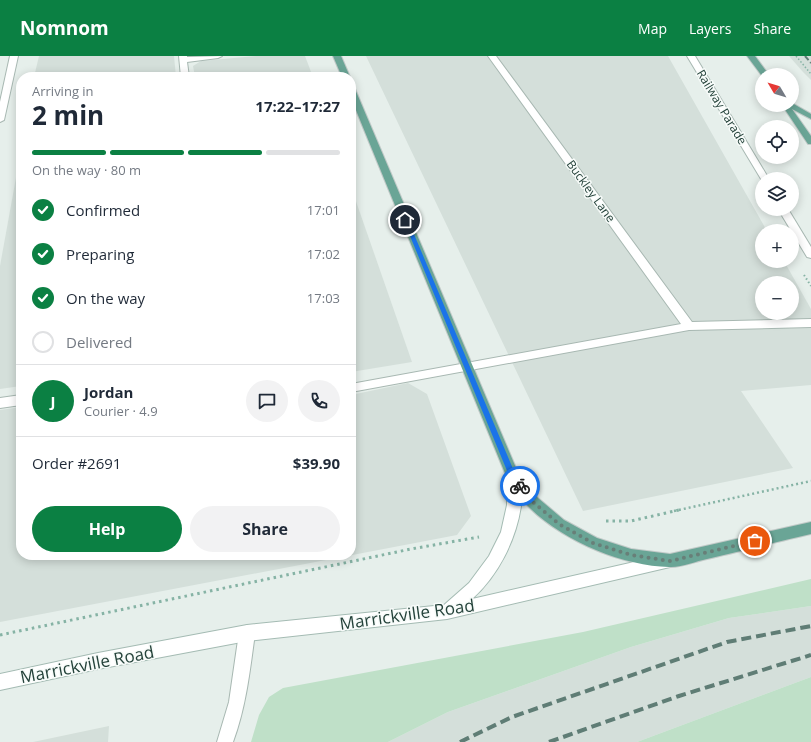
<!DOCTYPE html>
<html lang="en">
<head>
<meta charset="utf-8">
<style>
  :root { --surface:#fff; --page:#f2f2f3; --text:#1f2937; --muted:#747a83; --line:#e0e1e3; --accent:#0b8043 }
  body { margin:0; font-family:"Open Sans",sans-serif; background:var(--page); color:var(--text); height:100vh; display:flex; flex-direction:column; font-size:15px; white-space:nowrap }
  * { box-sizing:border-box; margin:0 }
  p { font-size:13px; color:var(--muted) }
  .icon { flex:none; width:22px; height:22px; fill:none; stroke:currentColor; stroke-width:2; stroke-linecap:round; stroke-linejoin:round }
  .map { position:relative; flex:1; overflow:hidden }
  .panel { position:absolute; left:16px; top:16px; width:340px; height:488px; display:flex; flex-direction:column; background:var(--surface); border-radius:16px; box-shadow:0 2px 10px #0003 }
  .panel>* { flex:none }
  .needle { width:26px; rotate:308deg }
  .buttons { position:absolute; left:755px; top:12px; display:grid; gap:8px }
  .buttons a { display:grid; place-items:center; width:44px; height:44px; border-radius:50%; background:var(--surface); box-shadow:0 2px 10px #0003; font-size:20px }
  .pin { position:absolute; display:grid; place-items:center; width:34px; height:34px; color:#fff; margin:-17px; border:2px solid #fff; border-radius:50%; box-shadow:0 1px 4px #0007 }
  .courier { position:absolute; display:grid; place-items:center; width:40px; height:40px; margin:-20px; border:3px solid #1a73e8; border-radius:50%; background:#fff; color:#222; box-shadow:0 1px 5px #0007 }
  .overview em { font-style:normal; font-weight:700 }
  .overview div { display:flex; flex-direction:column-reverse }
  .overview { display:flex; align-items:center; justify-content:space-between; height:68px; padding:0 16px }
  h1 { font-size:26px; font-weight:700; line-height:30px }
  .bar { display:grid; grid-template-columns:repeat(4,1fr); gap:6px 4px; align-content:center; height:48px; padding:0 16px }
  .bar i { height:5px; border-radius:3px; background:var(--line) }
  .bar .on { background:var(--accent) }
  .bar p { grid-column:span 4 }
  .line { display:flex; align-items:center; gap:10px; padding:0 16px; border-top:1px solid var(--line) }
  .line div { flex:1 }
  .round { display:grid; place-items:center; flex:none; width:42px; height:42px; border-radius:21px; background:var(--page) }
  ol { padding:0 16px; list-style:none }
  li { display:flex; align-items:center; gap:12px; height:44px }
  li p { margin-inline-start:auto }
  li .icon { padding:4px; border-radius:50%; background:var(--accent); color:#fff; stroke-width:4 }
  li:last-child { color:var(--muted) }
  li i { width:22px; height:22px; border:2px solid var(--line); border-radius:50% }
  .primary-button { display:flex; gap:8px; margin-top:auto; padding:8px 16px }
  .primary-button a { flex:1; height:46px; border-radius:24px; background:var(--accent); color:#fff; font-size:16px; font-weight:700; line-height:46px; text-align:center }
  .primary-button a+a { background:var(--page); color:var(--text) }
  header { display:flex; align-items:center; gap:24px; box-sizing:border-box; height:56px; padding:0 20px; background:var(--accent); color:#fff }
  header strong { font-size:19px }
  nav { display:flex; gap:22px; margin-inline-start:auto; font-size:14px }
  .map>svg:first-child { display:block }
  .built { fill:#d4dfda; fill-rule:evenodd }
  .green { fill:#bfe0c8 }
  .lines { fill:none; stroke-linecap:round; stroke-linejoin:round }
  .service-casing { stroke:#a8b8b2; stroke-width:2 }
  .minor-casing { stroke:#a8b8b2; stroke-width:2 }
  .secondary-casing { stroke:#a4bbb3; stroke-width:2 }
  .primary-casing { stroke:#c2cac8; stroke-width:2 }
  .path-far3 { stroke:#86b3a5; stroke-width:1.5; stroke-dasharray:1.5 2; stroke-linecap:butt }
  .path-far2 { stroke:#86b3a5; stroke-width:2; stroke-dasharray:1.5 2.5; stroke-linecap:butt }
  .path-far1 { stroke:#86b3a5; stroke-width:2.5; stroke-dasharray:2 3; stroke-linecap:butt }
  .path { stroke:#86b3a5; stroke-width:3; stroke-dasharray:2.5 4; stroke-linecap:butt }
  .service { fill:#fff; fill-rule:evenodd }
  .minor { fill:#fff; fill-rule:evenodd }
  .secondary { fill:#fff; fill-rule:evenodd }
  .primary { fill:#6aa596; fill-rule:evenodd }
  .rail-far1 { stroke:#5f7d75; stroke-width:2; stroke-dasharray:5.5 2.5; stroke-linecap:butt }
  .rail { stroke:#5f7d75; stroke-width:4; stroke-dasharray:10 5; stroke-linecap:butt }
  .route { fill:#1a73e8 }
  .done { stroke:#687f78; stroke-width:4; stroke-dasharray:0 7.2 }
  .labels { text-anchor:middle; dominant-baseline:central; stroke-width:3; stroke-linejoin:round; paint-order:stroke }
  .far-street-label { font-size:12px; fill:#24423a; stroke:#f7fbf9 }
  .near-street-label { font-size:17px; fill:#24423a; stroke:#f7fbf9 }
</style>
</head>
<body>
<header>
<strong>Nomnom</strong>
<nav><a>Map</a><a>Layers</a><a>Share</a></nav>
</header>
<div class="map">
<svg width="811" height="686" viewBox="0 0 811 686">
  <rect width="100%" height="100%" fill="#e6efeb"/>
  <g class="built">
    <path d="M39 0H174L176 21H34Z"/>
    <path d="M256 0H305L313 21H195L193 10 201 5Z"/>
    <path d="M366 0H668L767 175H762V205H784L811 253V329L741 335 793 412 583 455ZM762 227H792V257H762Z"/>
    <path d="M789 0H811V24L803 16Z"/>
    <path d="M21 94V330L0 333V210Z"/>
    <path d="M351 131 412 306 351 316Z"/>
    <path d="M408 327 427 338 471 460 457 479 0 566V354L21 351V499H351V339Z"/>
    <path d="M811 550V621L637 686H388L448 656 631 591 729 562Z"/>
    <path d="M109 670 108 686H33Z"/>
  </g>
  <g class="green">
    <path d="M811 523V550L729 562 631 591 448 656 388 686H251L259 659 269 641 283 632 583 576Z"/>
    <path d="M811 621V686H637Z"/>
  </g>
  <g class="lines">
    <g class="service-casing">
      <g id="service">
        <path d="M179 0H187V1L222 0 218 2 187 6 189 21H181Z"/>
        <path d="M488 0H496L692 266 811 263V271L689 274 351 336V328L681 268Z"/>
        <path d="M21 339V349L0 352V342Z"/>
        <path d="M247 569 252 572 255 577C250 614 246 651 233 686H217L229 646 239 577 242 572Z"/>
      </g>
    </g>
    <g class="minor-casing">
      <g id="minor">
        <path d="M10 0H18L4 64 0 66V46Z"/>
        <path d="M687 0H695L769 123H762V125L761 123Z"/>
        <path d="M778 153H788L811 191V202L807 201Z"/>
      </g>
    </g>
    <g class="secondary-casing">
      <path id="secondary" d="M514 416 519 418 521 422C521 431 522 441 521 450 516 484 498 520 472 543L665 499 670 501 672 506 670 511 447 563 247 585 98 613 0 634V618L98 597 247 569 444 549 469 527 489 500 501 476 507 449V422L509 418Z"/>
    </g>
    <g class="primary-casing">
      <g id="primary">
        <path d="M333 0H341L350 21H342Z"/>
        <path d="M747 0H755L769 19 762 20Z"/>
        <path d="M351 31 355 33 519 419 538 442 564 464 597 482 631 493 670 498 811 466V478C776 486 742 495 707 503 696 505 681 512 669 511 614 510 533 473 507 422L351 42Z"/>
        <path d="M792 47 811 58V63L792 53 811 80V88H808L782 49H792Z"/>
      </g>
    </g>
    <path class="path-far3" d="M796 0 811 18"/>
    <path class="path-far2" d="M804 219 811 230"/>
    <path class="path-far1" d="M674 455 811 425"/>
    <g class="path">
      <path d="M606 465H631L679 454"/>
      <path d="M0 579 411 493 479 481"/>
    </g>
    <use href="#service" class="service"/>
    <use href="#minor" class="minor"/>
    <use href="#secondary" class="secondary"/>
    <use href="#primary" class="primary"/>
    <path class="rail-far1" d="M805 0 811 7"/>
    <g class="rail">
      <path d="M460 686 512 661 727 586 811 570"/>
      <path d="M549 686 679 640 811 599"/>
    </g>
  </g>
  <path class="route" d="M403 163 408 164 516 420 523 430 522 432H517L510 422Z"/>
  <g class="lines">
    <path class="done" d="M520 430 533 446 559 468 593 487 631 499 670 505 755 485"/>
  </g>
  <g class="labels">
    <g class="far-street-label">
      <text transform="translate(722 51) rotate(59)">Railway Parade</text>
      <text transform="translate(591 135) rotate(54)">Buckley Lane</text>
    </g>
    <g class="near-street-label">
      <text transform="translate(407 558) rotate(-8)">Marrickville Road</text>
      <text transform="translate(87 608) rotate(-11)">Marrickville Road</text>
    </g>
  </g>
</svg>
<div class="buttons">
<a><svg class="needle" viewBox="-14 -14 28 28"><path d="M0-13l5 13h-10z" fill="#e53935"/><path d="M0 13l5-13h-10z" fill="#747a83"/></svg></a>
<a><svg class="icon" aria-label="locate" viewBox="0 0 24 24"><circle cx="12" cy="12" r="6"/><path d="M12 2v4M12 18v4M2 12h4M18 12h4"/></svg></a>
<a><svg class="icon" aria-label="layers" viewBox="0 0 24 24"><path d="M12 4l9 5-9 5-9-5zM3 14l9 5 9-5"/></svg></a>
<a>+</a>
<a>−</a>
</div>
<div class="pin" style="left:755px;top:485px;background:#ea580c"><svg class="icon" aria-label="bag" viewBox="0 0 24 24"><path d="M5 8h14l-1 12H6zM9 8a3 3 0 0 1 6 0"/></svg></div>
<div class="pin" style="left:405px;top:164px;background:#1f2937"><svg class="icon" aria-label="home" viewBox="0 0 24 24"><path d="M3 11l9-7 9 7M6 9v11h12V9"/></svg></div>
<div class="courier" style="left:520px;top:430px"><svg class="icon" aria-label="bike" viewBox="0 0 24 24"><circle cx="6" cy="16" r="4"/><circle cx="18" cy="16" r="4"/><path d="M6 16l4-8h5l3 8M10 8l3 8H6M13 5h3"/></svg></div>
<section class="panel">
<div class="overview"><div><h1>2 min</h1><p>Arriving in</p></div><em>17:22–17:27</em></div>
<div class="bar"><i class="on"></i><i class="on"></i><i class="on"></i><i></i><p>On the way · 80 m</p></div>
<ol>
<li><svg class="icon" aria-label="check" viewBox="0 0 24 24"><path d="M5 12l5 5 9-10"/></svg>Confirmed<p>17:01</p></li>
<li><svg class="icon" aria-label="check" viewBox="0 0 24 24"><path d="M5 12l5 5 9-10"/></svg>Preparing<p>17:02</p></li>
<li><svg class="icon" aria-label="check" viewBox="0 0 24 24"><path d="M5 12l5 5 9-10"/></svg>On the way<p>17:03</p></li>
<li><i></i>Delivered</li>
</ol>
<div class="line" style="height:72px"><b class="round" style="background:var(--accent);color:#fff">J</b><div><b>Jordan</b><p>Courier · 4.9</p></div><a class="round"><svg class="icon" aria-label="chat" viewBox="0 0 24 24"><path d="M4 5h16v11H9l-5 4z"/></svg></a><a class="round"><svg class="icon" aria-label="phone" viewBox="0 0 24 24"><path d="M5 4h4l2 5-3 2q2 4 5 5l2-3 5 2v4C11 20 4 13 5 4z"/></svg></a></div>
<div class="line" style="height:52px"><div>Order #2691</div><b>$39.90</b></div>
<div class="primary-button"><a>Help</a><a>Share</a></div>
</section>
</div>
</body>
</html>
